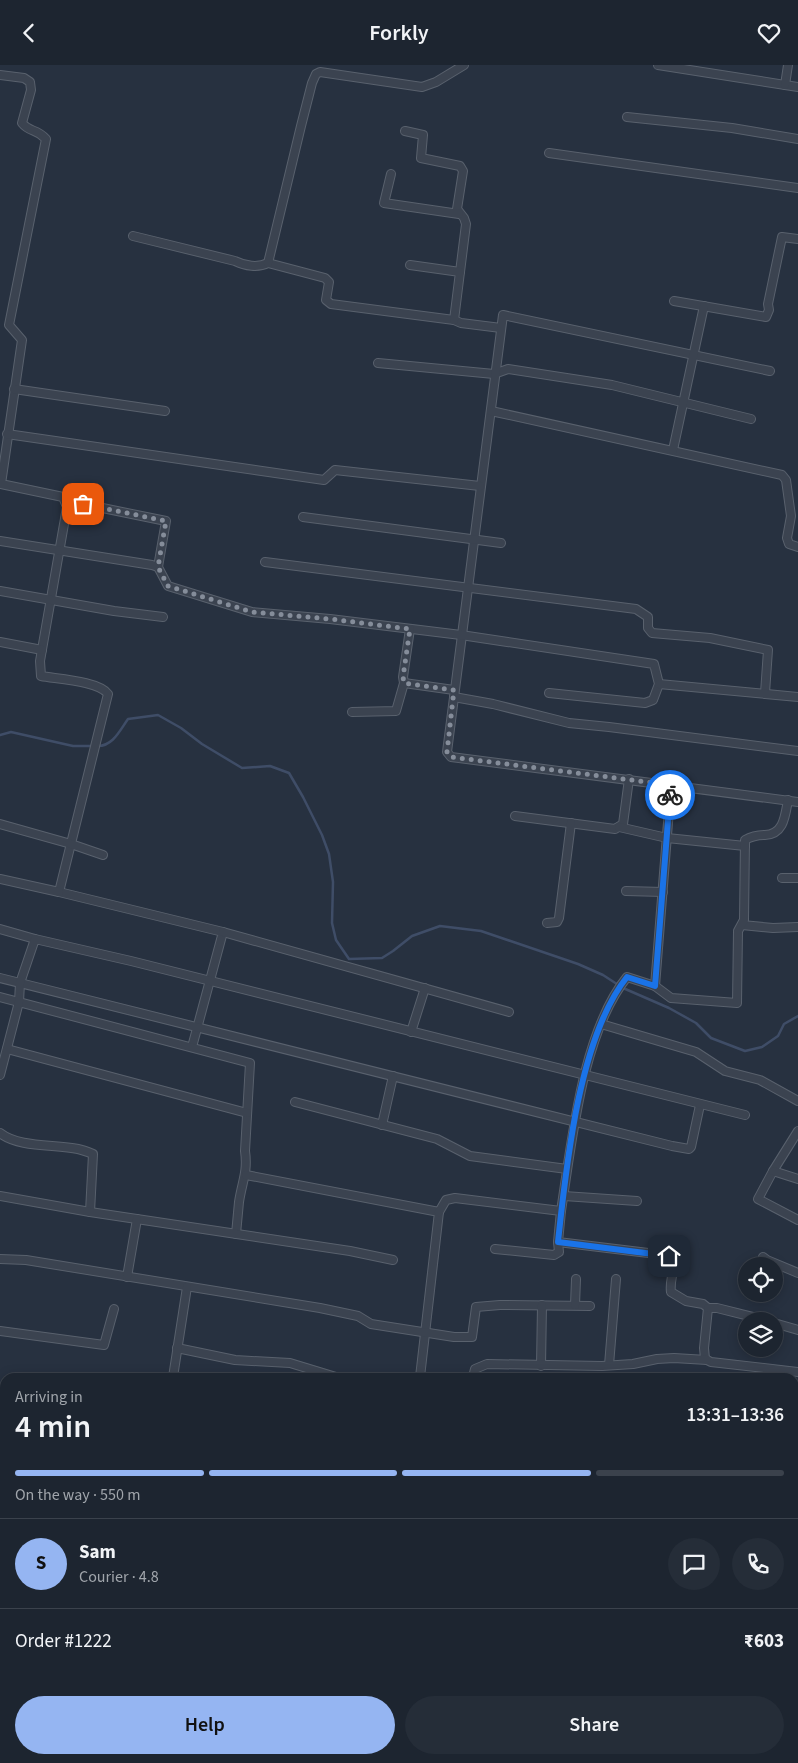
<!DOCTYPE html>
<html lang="en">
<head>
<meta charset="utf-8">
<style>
  :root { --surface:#1d2530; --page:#252d38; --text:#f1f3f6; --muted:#a0a5ab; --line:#3b424c; --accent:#95b5f2 }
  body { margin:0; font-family:"Source Sans 3",sans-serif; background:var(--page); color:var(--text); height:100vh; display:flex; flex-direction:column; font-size:19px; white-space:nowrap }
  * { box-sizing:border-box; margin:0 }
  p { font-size:16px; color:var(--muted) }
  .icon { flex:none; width:28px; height:28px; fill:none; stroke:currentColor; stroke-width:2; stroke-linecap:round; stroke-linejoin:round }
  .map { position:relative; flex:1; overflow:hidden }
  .details { position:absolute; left:0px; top:1308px; width:799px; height:391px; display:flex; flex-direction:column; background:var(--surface); border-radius:15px 15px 0 0; box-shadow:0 2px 12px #0003,0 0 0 1px var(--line) }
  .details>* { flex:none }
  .tools { position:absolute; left:738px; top:1192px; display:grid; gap:10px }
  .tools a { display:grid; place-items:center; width:45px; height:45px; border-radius:50%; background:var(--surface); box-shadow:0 2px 12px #0003,0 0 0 1px var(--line); font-size:25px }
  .pin { position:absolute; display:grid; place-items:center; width:42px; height:42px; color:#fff; margin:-21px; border-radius:10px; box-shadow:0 2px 8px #0006 }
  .courier { position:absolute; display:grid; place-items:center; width:50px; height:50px; margin:-25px; border:4px solid #1a73e8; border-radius:50%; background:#fff; color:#222; box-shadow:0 1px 6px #0007 }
  .summary em { font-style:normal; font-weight:600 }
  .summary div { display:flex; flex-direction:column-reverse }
  .summary { display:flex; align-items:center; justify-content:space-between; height:85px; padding:0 15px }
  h1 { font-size:32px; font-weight:600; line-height:38px }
  .bar { display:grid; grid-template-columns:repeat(4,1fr); gap:8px 5px; align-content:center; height:60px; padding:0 15px }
  .bar i { height:6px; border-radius:4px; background:var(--line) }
  .bar .active { background:var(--accent) }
  .bar p { grid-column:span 4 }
  .line { display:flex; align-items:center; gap:12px; padding:0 15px; border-top:1px solid var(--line) }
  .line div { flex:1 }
  .round { display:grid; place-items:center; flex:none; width:52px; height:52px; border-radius:26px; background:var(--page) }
  .button { display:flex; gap:10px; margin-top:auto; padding:10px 15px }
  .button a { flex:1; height:58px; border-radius:30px; background:var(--accent); color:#111; font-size:20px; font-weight:600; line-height:58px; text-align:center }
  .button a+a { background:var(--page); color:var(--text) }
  header { display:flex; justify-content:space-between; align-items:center; height:65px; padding:0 15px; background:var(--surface); font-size:22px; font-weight:600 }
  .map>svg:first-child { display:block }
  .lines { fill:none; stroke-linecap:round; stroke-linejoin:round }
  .stream { stroke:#3f4d67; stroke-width:2.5 }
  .minor-casing { stroke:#59616d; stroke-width:10 }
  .highway-casing { stroke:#464e5a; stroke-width:14 }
  .minor { stroke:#3b4350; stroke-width:8 }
  .highway { stroke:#756b59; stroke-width:11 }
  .done { stroke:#858d9a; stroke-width:5; stroke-dasharray:0 9 }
  .route { stroke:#1a73e8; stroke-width:6 }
</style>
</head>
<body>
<header><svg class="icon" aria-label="back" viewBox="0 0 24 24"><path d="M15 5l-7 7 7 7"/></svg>Forkly<svg class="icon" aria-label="heart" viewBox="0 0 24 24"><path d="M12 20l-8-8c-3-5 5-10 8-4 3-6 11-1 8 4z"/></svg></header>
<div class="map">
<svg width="798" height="1698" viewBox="0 0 798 1698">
  <rect width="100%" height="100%" fill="#273140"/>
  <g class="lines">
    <g class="stream">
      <path d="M0 670 11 667 73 681H92"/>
      <path d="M98 681C113 681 120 665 128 654L158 650 181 663 202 679 242 703 270 701 289 708 303 732 322 770 329 789 333 817 332 858 336 875 349 894 382 893 393 886 412 871 440 861 481 866 578 899 603 910 623 923 669 943 696 958 711 973 745 986 762 982 778 971 784 959 798 951"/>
    </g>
    <g class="minor-casing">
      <g id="minor">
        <path d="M658 0 798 22"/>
        <path d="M0 10 24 13 30 17 31 25 22 58C30 68 36 63 46 74L9 260 22 275 1 419 63 432 67 442 40 596 41 611C57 614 99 616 108 629L59 827 223 867 192 982"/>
        <path d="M785 20 788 0"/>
        <path d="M627 52 732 63 798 74"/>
        <path d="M405 66 423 70 421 93 460 101 463 106 457 144 464 153 466 159 460 207"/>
        <path d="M549 88 798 123"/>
        <path d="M391 109 384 138 459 149"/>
        <path d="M133 171 235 196C245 201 258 203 268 198L325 213 329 217 326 235 331 239 454 255 461 258 501 263"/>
        <path d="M268 198 301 61 312 18 316 9 320 7 422 22 436 17 464 0"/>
        <path d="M410 200 460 207 454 255"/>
        <path d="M674 236 766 252 769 245 768 239 782 172 798 174"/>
        <path d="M378 298 494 309 508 304 612 320 751 354"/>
        <path d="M770 306 503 250 447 687 451 692 798 737"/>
        <path d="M14 324 165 346"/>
        <path d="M491 346 782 410 786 415 791 451 787 473 789 479 798 482"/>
        <path d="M7 369 324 415 335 405 480 421"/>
        <path d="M673 385 704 241"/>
        <path d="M67 442 83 439 166 456 158 502 168 521 252 547 330 554 461 570 654 599 659 619 653 635 645 638 549 628"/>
        <path d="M303 452 501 478"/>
        <path d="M0 476 152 500 158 502"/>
        <path d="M265 497 636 544 648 552V563L652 568 710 573 768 585 765 628"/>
        <path d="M0 526 114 546 163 552"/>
        <path d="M0 577 42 585"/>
        <path d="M404 618 454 625"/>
        <path d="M659 619 798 632"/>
        <path d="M454 632 493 639 569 658 609 662 798 686"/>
        <path d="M352 647 396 646 404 618 403 612 410 564"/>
        <path d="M515 751 615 764 623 759 629 714"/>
        <path d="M0 759 71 779 103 790"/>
        <path d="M619 762 667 773 745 781"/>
        <path d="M782 813H798"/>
        <path d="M0 814 59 827"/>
        <path d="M626 826 663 827"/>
        <path d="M547 858 557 857 559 853 571 758"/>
        <path d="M742 860 773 863 798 862"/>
        <path d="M0 864 35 874"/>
        <path d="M223 867 509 947"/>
        <path d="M0 913 672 1081 689 1084 691 1082 700 1040"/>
        <path d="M655 921 671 720"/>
        <path d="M0 932 250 998 245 1086C248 1107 242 1117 239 1137 238 1147 237 1158 236 1169"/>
        <path d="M601 959 696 987 725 1006 760 1015 798 1036"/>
        <path d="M411 967 425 923"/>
        <path d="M7 984 247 1048"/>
        <path d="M0 1010 19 937 20 918 35 874 131 896 745 1050"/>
        <path d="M295 1037 437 1074 470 1091 567 1104"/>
        <path d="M382 1060 393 1011"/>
        <path d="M798 1066 773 1106 758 1134 798 1155"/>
        <path d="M0 1068C19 1083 55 1079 78 1084 83 1085 88 1087 93 1089L90 1147"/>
        <path d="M773 1106 798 1114"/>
        <path d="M246 1110 439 1147 420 1312"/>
        <path d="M0 1131 90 1147 350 1186 393 1195"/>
        <path d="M564 1131 637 1136"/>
        <path d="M561 1146C572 1076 582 968 627 912L655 921 671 933 737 938 738 866 744 855 745 775C752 771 757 770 765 770 784 769 785 751 788 735"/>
        <path d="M439 1147 446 1135 455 1133 561 1146 558 1177 673 1191C676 1203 669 1215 671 1227L686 1236 703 1239 708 1243 704 1283 705 1294 711 1297 798 1307"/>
        <path d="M495 1184 554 1190 559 1187 558 1177"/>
        <path d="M763 1192 767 1195 798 1208"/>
        <path d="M0 1194 26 1195 320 1243 358 1251 371 1259 454 1272H472L476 1242 500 1240 590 1241"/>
        <path d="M127 1212 137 1154"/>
        <path d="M575 1240 576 1214"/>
        <path d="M708 1243H717L769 1256"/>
        <path d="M774 1258 798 1265"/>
        <path d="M0 1266 104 1280 114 1244"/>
        <path d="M177 1283 235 1295 290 1298 336 1312"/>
        <path d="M609 1300 616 1214"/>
        <path d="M541 1301 542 1240"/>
        <path d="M173 1312 187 1222"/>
        <path d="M473 1312 475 1304 487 1299 602 1301 633 1299 657 1294 674 1293 707 1295"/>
        <path d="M0 1323H5"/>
        <path d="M794 1338 798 1330"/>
        <path d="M794 1353 798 1354"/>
        <path d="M0 1380H5"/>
        <path d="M794 1483 798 1484"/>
        <path d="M794 1533 798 1534"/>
        <path d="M0 1556 5 1558"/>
        <path d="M794 1594 798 1596"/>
        <path d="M794 1628 798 1632"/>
        <path d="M0 1649H5"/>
        <path d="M794 1686 798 1681"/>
        <path d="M129 1694 130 1698"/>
        <path d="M221 1694V1698"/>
        <path d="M690 1694 691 1698"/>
        <path d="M18 1698 23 1694"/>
        <path d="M326 1698 329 1694"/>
        <path d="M405 1698 407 1694"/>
        <path d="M445 1698 446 1694"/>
        <path d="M502 1698 503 1694"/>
        <path d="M545 1698 546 1694"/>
        <path d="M560 1698 561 1694"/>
        <path d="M727 1698 728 1694"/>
        <path d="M784 1698 787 1694"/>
      </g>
    </g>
    <g class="highway-casing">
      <g id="highway">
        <path d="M0 1521 5 1523"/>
        <path d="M286 1694 292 1698"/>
      </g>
    </g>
    <use href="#minor" class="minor"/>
    <use href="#highway" class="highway"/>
  </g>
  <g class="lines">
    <path class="done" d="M83 439 166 456 158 502 168 521 252 547 330 554 410 564 403 612 404 618 454 625 447 687 451 692 671 720 670 730"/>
    <path class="route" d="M669 1191 558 1177C566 1102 579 972 627 912L655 921 670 730"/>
  </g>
</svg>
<div class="tools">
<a><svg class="icon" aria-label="locate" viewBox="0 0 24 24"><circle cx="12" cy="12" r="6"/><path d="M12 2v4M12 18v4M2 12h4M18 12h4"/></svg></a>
<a><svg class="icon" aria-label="layers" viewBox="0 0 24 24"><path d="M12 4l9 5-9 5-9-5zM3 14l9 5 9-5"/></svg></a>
</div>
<div class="pin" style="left:83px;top:439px;background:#ea580c"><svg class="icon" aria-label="bag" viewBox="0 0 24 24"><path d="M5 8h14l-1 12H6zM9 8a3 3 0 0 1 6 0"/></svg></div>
<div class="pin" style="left:669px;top:1191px;background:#1f2937"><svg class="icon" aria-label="home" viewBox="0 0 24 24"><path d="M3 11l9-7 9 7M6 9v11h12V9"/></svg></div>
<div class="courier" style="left:670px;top:730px"><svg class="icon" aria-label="bike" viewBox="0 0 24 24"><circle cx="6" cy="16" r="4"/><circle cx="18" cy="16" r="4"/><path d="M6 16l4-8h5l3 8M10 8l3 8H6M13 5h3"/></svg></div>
<section class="details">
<div class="summary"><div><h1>4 min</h1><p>Arriving in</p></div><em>13:31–13:36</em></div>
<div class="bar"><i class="active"></i><i class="active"></i><i class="active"></i><i></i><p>On the way · 550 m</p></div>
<div class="line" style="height:90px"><b class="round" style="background:var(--accent);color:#111">S</b><div><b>Sam</b><p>Courier · 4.8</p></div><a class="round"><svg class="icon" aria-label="chat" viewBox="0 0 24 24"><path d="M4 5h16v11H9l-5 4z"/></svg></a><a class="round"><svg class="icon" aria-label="phone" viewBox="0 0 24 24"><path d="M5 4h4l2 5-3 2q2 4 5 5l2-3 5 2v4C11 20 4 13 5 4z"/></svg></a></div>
<div class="line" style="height:65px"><div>Order #1222</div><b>₹603</b></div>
<div class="button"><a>Help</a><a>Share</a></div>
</section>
</div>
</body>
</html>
